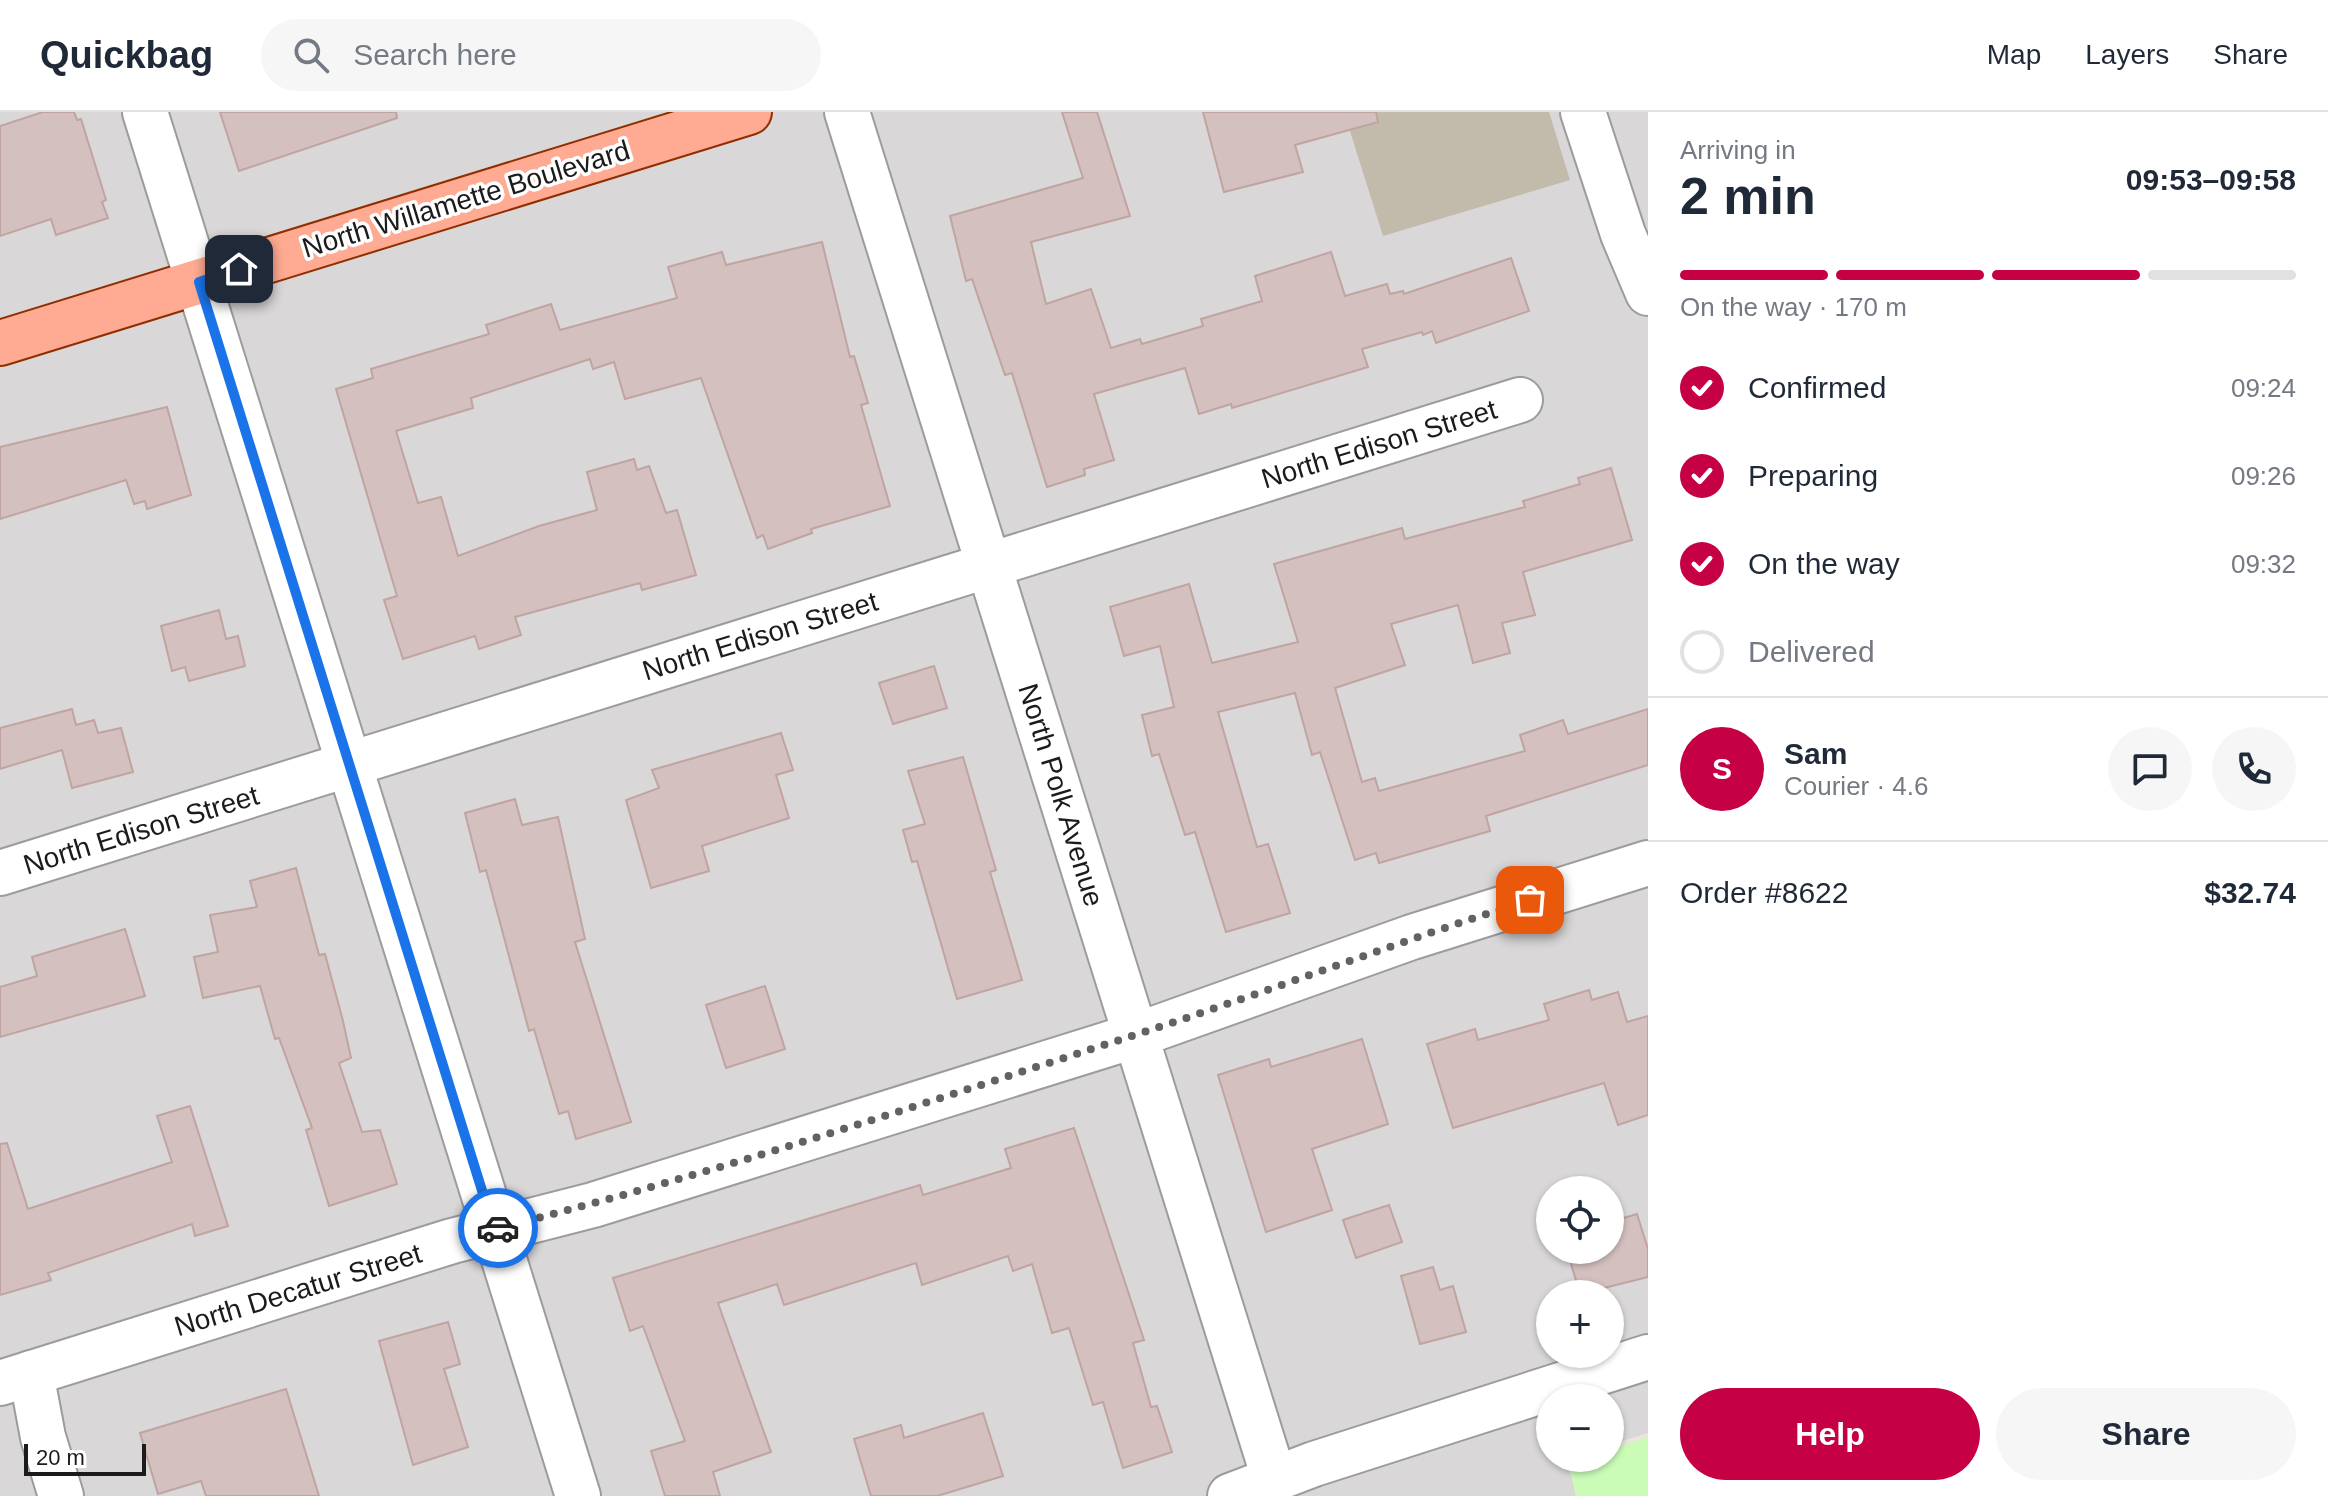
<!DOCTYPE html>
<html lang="en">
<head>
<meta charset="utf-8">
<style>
  :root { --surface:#fff; --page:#f6f6f7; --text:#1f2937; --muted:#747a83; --line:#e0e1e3; --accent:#c50045 }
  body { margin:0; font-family:Arial,sans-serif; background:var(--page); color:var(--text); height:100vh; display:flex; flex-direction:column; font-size:30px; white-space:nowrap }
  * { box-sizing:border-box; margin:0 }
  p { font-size:26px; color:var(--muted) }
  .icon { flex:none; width:44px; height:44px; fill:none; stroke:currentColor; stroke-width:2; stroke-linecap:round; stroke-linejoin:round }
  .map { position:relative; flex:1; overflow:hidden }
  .details { display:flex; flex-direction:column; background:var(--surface); width:680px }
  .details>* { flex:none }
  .fabs { position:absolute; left:1536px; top:1064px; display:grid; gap:16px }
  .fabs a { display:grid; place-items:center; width:88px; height:88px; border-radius:50%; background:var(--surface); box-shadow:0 2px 6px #0004; font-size:40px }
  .scale { position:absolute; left:24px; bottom:20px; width:122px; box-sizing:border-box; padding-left:8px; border:4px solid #1b1b1b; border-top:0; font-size:22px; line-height:28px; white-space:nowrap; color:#1b1b1b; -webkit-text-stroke:6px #fff; paint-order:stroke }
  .pin { position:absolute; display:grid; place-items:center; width:68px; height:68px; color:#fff; margin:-34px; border-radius:16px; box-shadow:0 4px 12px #0006 }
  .courier { position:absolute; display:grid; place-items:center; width:80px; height:80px; margin:-40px; border:6px solid #1a73e8; border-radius:50%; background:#fff; color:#222; box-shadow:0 2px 10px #0007 }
  .overview em { font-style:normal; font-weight:700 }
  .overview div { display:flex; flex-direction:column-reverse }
  .overview { display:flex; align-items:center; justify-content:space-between; height:136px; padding:0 32px }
  h1 { font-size:52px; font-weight:700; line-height:60px }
  .bar { display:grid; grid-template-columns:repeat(4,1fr); gap:12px 8px; align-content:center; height:96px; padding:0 32px }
  .bar i { height:10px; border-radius:6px; background:var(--line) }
  .bar .active { background:var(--accent) }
  .bar p { grid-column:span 4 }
  .line { display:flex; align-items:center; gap:20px; padding:0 32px; border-top:2px solid var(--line) }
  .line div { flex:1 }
  .round { display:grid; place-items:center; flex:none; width:84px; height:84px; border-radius:42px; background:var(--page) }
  ol { padding:0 32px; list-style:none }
  li { display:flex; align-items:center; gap:24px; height:88px }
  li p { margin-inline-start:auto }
  li .icon { padding:8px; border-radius:50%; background:var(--accent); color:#fff; stroke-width:4 }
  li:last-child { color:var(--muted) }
  li i { width:44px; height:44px; border:4px solid var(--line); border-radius:50% }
  .button { display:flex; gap:16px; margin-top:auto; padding:16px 32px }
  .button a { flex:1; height:92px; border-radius:48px; background:var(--accent); color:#fff; font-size:32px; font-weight:700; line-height:92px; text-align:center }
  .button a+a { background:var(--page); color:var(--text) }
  header { display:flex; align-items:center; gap:48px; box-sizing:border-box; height:112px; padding:0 40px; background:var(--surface); border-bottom:2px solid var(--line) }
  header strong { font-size:38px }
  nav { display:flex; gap:44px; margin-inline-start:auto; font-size:28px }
  .search { width:560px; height:72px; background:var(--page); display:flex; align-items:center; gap:20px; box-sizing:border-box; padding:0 28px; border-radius:44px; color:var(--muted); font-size:30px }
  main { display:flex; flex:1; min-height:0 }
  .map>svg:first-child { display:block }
  .residential { fill:#d9d7d8; fill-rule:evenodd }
  .construction { fill:#c2baab }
  .park { fill:#cafcb8 }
  .building { fill:#d4c1bf; stroke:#bfa4a1; stroke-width:2 }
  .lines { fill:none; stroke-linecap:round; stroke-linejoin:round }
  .minor-casing { stroke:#9c9c9c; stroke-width:48 }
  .major-casing { stroke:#912e00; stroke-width:48 }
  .minor { stroke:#fff; stroke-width:44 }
  .major { stroke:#ffaa92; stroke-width:44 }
  .done { stroke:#646160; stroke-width:8; stroke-dasharray:0 14.4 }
  .route { stroke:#1a73e8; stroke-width:10 }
  .labels { text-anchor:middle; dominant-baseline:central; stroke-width:7; stroke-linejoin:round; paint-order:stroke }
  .street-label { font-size:28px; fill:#1b1b1b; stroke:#fff }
</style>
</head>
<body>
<header>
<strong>Quickbag</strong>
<div class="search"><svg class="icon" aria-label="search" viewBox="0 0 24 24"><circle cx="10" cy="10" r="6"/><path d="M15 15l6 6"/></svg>Search here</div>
<nav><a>Map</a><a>Layers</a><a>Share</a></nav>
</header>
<main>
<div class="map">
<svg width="1648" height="1384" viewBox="0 0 1648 1384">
  <rect width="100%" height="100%" fill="#ede4df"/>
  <path class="residential" d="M0 0H1648V1321L1610 1333V1286H1550V1346H1568L1576 1384H0ZM1550 1078H1610V1138H1550ZM1550 1182H1610V1242H1550Z"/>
  <path class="construction" d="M1344 0H1549L1570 68 1383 124Z"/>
  <path class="park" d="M1648 1325V1384H1576L1568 1350 1610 1346V1337Z"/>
  <g class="building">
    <path d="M43 0H74L77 8 81 7 106 88 102 90 108 106 56 123 51 107 0 124V14Z"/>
    <path d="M220 0H396L397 6 239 59Z"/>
    <path d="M1062 0H1097L1130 104 1031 130 1046 192 1091 177 1111 236 1140 227 1142 232 1203 214 1201 207 1262 189 1255 164 1331 140 1345 184 1387 172 1390 182 1403 179 1404 182 1511 146 1529 199 1436 231 1432 219 1423 223 1422 220 1362 237 1368 255 1232 296 1231 292 1199 302 1185 256 1094 282 1114 348 1084 357 1085 363 1047 375 1012 261 1005 263 972 167 966 169 950 104 1083 66Z"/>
    <path d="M1203 0H1376L1378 10 1295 33 1303 60 1224 80Z"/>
    <path d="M822 130 850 245 854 244 868 291 861 293 890 394 811 417 812 421 768 437 763 423 757 426 701 266 625 287 614 250 593 257 590 247 471 286 473 296 396 319 418 391 441 385 458 444 539 414 597 398 587 360 634 347 637 358 649 354 666 401 677 398 696 463 642 478 640 471 515 505 521 523 479 537 475 524 403 547 384 488 397 484 336 277 373 266 371 257 489 222 486 213 551 192 560 218 677 186 668 155 722 140 726 153Z"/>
    <path d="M167 295 191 383 147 397 145 389 134 392 126 368 0 407V335Z"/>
    <path d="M1611 356 1632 428 1523 460 1535 503 1502 511 1510 541 1473 551 1458 493 1391 512 1405 553 1335 576 1362 670 1375 666 1379 679 1525 639 1520 623 1563 608 1568 622 1648 597V653L1486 704 1490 719 1379 751 1376 741 1355 748 1320 640 1312 643 1295 581 1218 600 1257 735 1268 732 1290 801 1226 820 1195 720 1185 723 1159 642 1152 644 1142 603 1174 595 1160 534 1124 544 1110 495 1189 472 1212 551 1298 530 1274 452 1402 416 1405 427 1525 395 1523 389 1580 372 1578 366Z"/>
    <path d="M219 498 226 527 238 524 245 554 189 569 185 555 172 559 161 514Z"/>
    <path d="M934 554 947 596 893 612 879 571Z"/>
    <path d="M72 597 76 613 94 608 98 621 121 616 133 660 72 676 62 638 0 657V616Z"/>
    <path d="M781 621 793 658 776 663 789 706 702 734 709 759 651 776 626 688 659 676 652 658Z"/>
    <path d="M963 645 996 758 990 760 1022 868 957 887 917 749 912 750 903 718 925 712 908 659Z"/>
    <path d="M515 687 522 713 558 705 585 827 575 830 631 1010 576 1027 568 999 559 1002 534 917 529 919 486 758 480 760 465 701Z"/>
    <path d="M296 756 319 843 325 842 343 909 351 946 339 951 362 1020 380 1018 397 1072 329 1094 306 1018 312 1016 279 926 275 927 260 874 203 886 194 845 218 840 210 803 257 795 250 769Z"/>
    <path d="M125 817 145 884 0 925V875L37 864 32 845Z"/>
    <path d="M765 874 785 937 726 956 706 893Z"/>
    <path d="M1589 878 1592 888 1618 880 1627 910 1648 904V1003L1618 1013 1604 971 1453 1016 1427 932 1475 917 1478 928 1549 908 1544 892Z"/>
    <path d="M1362 927 1388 1012 1312 1037 1332 1098 1266 1120 1218 963 1269 947 1271 955Z"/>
    <path d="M190 994 228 1114 195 1124 192 1112 48 1161 51 1168 0 1183V1032L7 1031 28 1097 172 1050 157 1004Z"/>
    <path d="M1074 1016 1144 1228 1133 1231 1151 1295 1157 1294 1172 1340 1123 1356 1103 1290 1093 1293 1069 1216 1052 1221 1032 1152 1013 1159 1008 1144 922 1173 916 1151 784 1193 777 1172 718 1191 771 1340 713 1360 720 1384H665L651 1339 685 1329 643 1214 630 1219 613 1166 920 1073 923 1083 1011 1056 1005 1037Z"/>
    <path d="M1389 1093 1402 1130 1356 1146 1343 1108Z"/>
    <path d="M1637 1102 1648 1137V1165L1580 1182 1567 1138H1610V1110Z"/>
    <path d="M1433 1155 1440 1178 1453 1174 1466 1220 1420 1232 1401 1164Z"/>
    <path d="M448 1210 460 1252 444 1257 468 1335 413 1353 379 1229Z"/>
    <path d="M286 1277 319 1384H206L201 1369 158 1382 140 1321Z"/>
    <path d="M983 1301 1003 1364 937 1384H871L854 1327 901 1313 904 1326Z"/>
  </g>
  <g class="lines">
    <g class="minor-casing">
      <g id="minor">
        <path d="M145 0 578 1384"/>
        <path d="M847 0 1274 1366"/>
        <path d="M1583 0 1623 122 1648 181"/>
        <path d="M0 761 1520 288"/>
        <path d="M31 1261 43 1325 61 1384"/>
        <path d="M0 1271 452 1129 593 1093 1137 923 1412 825 1648 751"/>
        <path d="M1230 1384 1314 1352 1648 1245"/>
      </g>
    </g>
    <g class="major-casing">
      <path id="major" d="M0 231 749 0"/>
    </g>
    <use href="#minor" class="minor"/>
    <use href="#major" class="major"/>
  </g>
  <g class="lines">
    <path class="done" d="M498 1116C712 1063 924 991 1135 923 1267 880 1397 830 1530 788"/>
    <path class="route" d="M239 157 199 170 494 1117 498 1116"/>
  </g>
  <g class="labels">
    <g class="street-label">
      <text transform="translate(466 87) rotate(-17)">North Willamette Boulevard</text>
      <text transform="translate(1379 332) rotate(-17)">North Edison Street</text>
      <text transform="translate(760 524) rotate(-17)">North Edison Street</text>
      <text transform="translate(1061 683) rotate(73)">North Polk Avenue</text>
      <text transform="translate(141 718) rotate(-17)">North Edison Street</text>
      <text transform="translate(298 1178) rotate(-17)">North Decatur Street</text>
    </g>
  </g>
</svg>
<div class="fabs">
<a><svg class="icon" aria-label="locate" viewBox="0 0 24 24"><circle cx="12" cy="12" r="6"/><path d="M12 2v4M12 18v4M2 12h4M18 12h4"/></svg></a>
<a>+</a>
<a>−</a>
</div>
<div class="scale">20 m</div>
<div class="pin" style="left:1530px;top:788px;background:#ea580c"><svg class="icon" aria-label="bag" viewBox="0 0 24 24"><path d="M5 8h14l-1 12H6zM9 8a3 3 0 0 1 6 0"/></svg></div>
<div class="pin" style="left:239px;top:157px;background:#1f2937"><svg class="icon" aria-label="home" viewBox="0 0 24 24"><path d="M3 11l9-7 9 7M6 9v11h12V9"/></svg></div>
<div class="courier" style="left:498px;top:1116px"><svg class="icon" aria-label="car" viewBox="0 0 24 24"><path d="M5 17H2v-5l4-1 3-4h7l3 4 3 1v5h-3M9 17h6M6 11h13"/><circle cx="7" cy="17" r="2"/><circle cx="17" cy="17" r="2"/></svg></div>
</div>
<section class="details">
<div class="overview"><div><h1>2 min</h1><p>Arriving in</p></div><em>09:53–09:58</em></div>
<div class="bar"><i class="active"></i><i class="active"></i><i class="active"></i><i></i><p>On the way · 170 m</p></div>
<ol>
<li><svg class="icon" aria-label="check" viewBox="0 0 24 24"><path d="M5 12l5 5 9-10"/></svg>Confirmed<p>09:24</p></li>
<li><svg class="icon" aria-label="check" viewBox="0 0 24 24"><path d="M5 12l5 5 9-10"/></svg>Preparing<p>09:26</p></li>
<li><svg class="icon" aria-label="check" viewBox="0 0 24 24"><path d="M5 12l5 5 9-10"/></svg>On the way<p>09:32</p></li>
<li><i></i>Delivered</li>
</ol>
<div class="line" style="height:144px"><b class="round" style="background:var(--accent);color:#fff">S</b><div><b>Sam</b><p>Courier · 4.6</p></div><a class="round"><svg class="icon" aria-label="chat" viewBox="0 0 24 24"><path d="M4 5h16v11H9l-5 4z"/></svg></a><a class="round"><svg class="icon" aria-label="phone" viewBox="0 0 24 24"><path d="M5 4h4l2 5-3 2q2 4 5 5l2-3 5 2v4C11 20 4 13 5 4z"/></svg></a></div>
<div class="line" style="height:104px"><div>Order #8622</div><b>$32.74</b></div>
<div class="button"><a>Help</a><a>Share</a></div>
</section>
</main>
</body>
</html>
